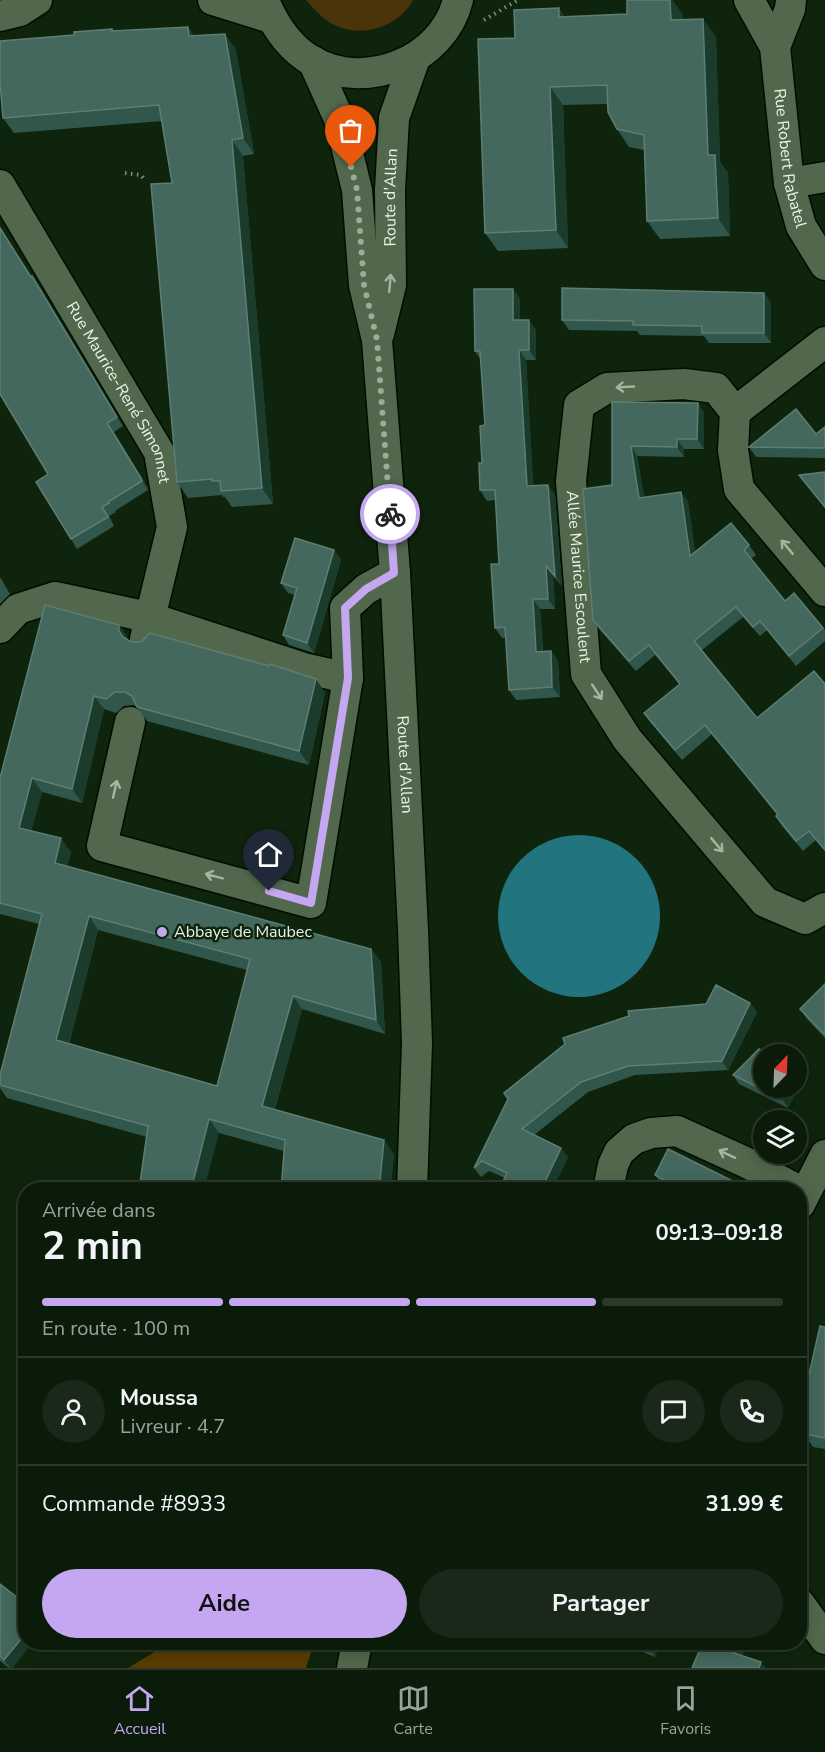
<!DOCTYPE html>
<html lang="fr">
<head>
<meta charset="utf-8">
<style>
  :root { --surface:#0b1b0a; --page:#192818; --text:#f1f3f6; --muted:#9aa19c; --line:#2b392b; --accent:#c5a7f1 }
  body { margin:0; font-family:"Nunito Sans",sans-serif; background:var(--page); color:var(--text); height:100vh; display:flex; flex-direction:column; font-size:22px; white-space:nowrap }
  * { box-sizing:border-box; margin:0 }
  p { font-size:20px; color:var(--muted) }
  .icon { flex:none; width:33px; height:33px; fill:none; stroke:currentColor; stroke-width:2; stroke-linecap:round; stroke-linejoin:round }
  .map { position:relative; flex:1; overflow:hidden }
  .panel { position:absolute; left:18px; top:1182px; width:789px; height:468px; display:flex; flex-direction:column; background:var(--surface); border-radius:24px; box-shadow:0 3px 15px #0003,0 0 0 2px var(--line) }
  .panel>* { flex:none }
  .needle { width:39px; rotate:23deg }
  .buttons { position:absolute; left:753px; top:1044px; display:grid; gap:12px }
  .buttons a { display:grid; place-items:center; width:54px; height:54px; border-radius:50%; background:var(--surface); box-shadow:0 3px 15px #0003,0 0 0 2px var(--line); font-size:30px }
  .pin { position:absolute; display:grid; place-items:center; width:51px; height:51px; color:#fff; margin:-62px -26px; border-radius:50% 50% 50% 0; rotate:-45deg; box-shadow:0 0 6px #0007 }
  .pin .icon { rotate:45deg }
  .courier { position:absolute; display:grid; place-items:center; width:60px; height:60px; margin:-30px; border:4px solid #c5a7f1; border-radius:50%; background:#fff; color:#222; box-shadow:0 2px 8px #0007 }
  .overview em { font-style:normal; font-weight:700 }
  .overview div { display:flex; flex-direction:column-reverse }
  .overview { display:flex; align-items:center; justify-content:space-between; height:102px; padding:0 24px }
  h1 { font-size:39px; font-weight:700; line-height:45px }
  .bar { display:grid; grid-template-columns:repeat(4,1fr); gap:9px 6px; align-content:center; height:72px; padding:0 24px }
  .bar i { height:8px; border-radius:4px; background:var(--line) }
  .bar .selected { background:var(--accent) }
  .bar p { grid-column:span 4 }
  .line { display:flex; align-items:center; gap:15px; padding:0 24px; border-top:2px solid var(--line) }
  .line div { flex:1 }
  .round { display:grid; place-items:center; flex:none; width:63px; height:63px; border-radius:32px; background:var(--page) }
  .button { display:flex; gap:12px; margin-top:auto; padding:12px 24px }
  .button a { flex:1; height:69px; border-radius:36px; background:var(--accent); color:#111; font-size:24px; font-weight:700; line-height:69px; text-align:center }
  .button a+a { background:var(--page); color:var(--text) }
  .tab-bar { display:flex; justify-content:space-around; align-items:center; height:84px; border-top:2px solid var(--line); background:var(--surface); font-size:16px; color:var(--muted) }
  .tab-bar a { display:grid; justify-items:center; gap:3px }
  .tab-bar .selected { color:var(--accent) }
  .map>svg:first-child { display:block }
  .green { fill:#4b340a }
  .forest { fill:#593c02 }
  .water { fill:#22757e }
  .lines { fill:none; stroke-linecap:round; stroke-linejoin:round }
  .minor-casing { stroke:#000d00; stroke-width:33 }
  .path { stroke:#7e907c; stroke-width:4; stroke-dasharray:1.5 4.5; stroke-linecap:butt }
  .minor { stroke:#51684d; stroke-width:30 }
  .wall { fill:#31574c; fill-rule:evenodd }
  .shaded-wall { fill:#1b3b2c }
  .building { fill:#44685d; stroke:#5e7e72; stroke-width:1.5; fill-rule:evenodd }
  .oneway { stroke:#a4b6a1 }
  .done { stroke:#9bac99; stroke-width:6; stroke-dasharray:0 10.8 }
  .route { stroke:#c5a7f1; stroke-width:8 }
  .poi-dot { fill:#c5a7f1; stroke:#0f240d; stroke-width:2 }
  .labels { text-anchor:middle; dominant-baseline:central; stroke-width:5; stroke-linejoin:round; paint-order:stroke }
  .street-label { font-size:16px; fill:#e7f5e5; stroke:#0f240d }
  .poi-label { font-size:16px; fill:#e7f5e5; stroke:#0f240d; text-anchor:start }
</style>
</head>
<body>
<div class="map">
<svg width="825" height="1668" viewBox="0 0 825 1668">
  <rect width="100%" height="100%" fill="#0f240d"/>
  <path class="green" d="M306 0H413C399 26 366 37 339 27 325 22 316 11 306 0Z"/>
  <path class="forest" d="M171 1642H314V1643L306 1668H128Z"/>
  <circle class="water" cx="579" cy="916" r="81"/>
  <g class="lines">
    <g class="minor-casing">
      <g id="minor">
        <path d="M213 0 271 18"/>
        <path d="M264 0C274 25 288 47 312 61 365 92 443 61 458 0"/>
        <path id="s1" d="M749 0 775 47 789 183 801 226 825 265"/>
        <path d="M0 16 20 11 37 0"/>
        <path d="M775 47 790 9 791 0"/>
        <path id="s2" d="M313 61 340 121 357 190 364 285 377 340 395 573 413 930 417 1043 412 1190"/>
        <path d="M789 183 825 177"/>
        <path id="s3" d="M0 185 159 452 172 527 145 639"/>
        <path id="s4" d="M379 334 391 285 390 190 394 118 415 58"/>
        <path d="M735 412 825 342"/>
        <path id="s5" d="M825 591 739 489 733 450 735 412 716 388 684 384 607 388 579 405 571 481 586 674 627 739 765 902 805 919 825 908"/>
        <path d="M0 628 18 609 55 597 148 617 307 669 348 678 345 608 366 589 395 573"/>
        <path d="M130 722 102 846 311 903 348 678"/>
        <path d="M608 1190 613 1165 619 1152 634 1139 651 1133 677 1131 745 1162 798 1190"/>
        <path d="M800 1204 825 1155"/>
        <path d="M800 1604 825 1639"/>
        <path d="M352 1668 357 1642"/>
      </g>
    </g>
    <g class="path">
      <path d="M484 20 518 0"/>
      <path d="M125 173 141 175 145 180"/>
      <path d="M800 1254 805 1234"/>
    </g>
    <use href="#minor" class="minor"/>
  </g>
  <g class="wall">
    <path d="M627 0H672L683 15V20L716 37 720 162 728 173 730 236 660 239 647 221 644 150 629 147 617 129 607 104 563 105 568 248 498 251 485 233 515 38 565 17 627 14Z"/>
    <path d="M112 29 114 31 194 36 225 34 236 50 254 154 243 156 273 504 232 507 225 497H223L222 495 188 498 177 482 172 183 162 121 14 133 3 118 74 35Z"/>
    <path d="M0 227 31 277 38 285 123 426 114 432 148 488V490L115 511 116 512 109 516 114 526 77 549 71 539 48 474 0 394Z"/>
    <path d="M513 289 520 299V320L536 330V360H526L533 486 555 495 562 586 553 576 555 609H540L543 652 551 651 558 661 560 697 516 700 509 690 506 638H502L495 628 499 564 495 500 487 501 480 490 485 425 481 360 475 351Z"/>
    <path d="M764 293 771 303V343H709L704 336 640 335 637 331 569 330 562 320Z"/>
    <path d="M612 402 698 403 704 413V449H684V457L637 456 644 497 688 501 695 552 749 545 756 555 751 559 785 601 794 593 825 630V641L796 666 767 630 760 636 743 617 702 650 757 718 825 684V851L816 840 803 851 782 826 776 816 777 815 712 734 682 760 651 723 644 713 680 684 655 655 636 671 600 630 593 620 612 485Z"/>
    <path d="M825 427V458L756 457 749 447 816 434Z"/>
    <path d="M825 472V508L799 475Z"/>
    <path d="M334 550 341 560 314 653 289 645 283 635 295 595 288 593 281 583Z"/>
    <path d="M0 577 10 594 0 604Z"/>
    <path d="M119 625 128 639V640L131 642 325 693 309 765 147 721 137 707 134 705 124 706 116 713 104 709 82 803 42 792 31 831 71 852 67 866 371 949 381 962 385 1034 302 1009 275 1109 394 1154 390 1190H281L284 1151 219 1133 147 1137 7 1098 0 1088V1075L39 924 0 914V778ZM98 930 247 970 217 1086 69 1044Z"/>
    <path d="M825 984V1038L807 1019 800 1009Z"/>
    <path d="M750 1003 757 1012 728 1070 635 1075 588 1092 534 1135 561 1148 568 1158 505 1178 489 1171 481 1177 474 1168 508 1099Z"/>
    <path d="M797 1068 804 1077 788 1108 739 1084 733 1075Z"/>
    <path d="M655 1175 735 1182 740 1190H658L661 1184Z"/>
    <path d="M825 1327V1449L813 1447 804 1434 807 1424 800 1414Z"/>
    <path d="M0 1584 13 1668H9L0 1661Z"/>
    <path d="M619 1642H661L655 1657Z"/>
  </g>
  <g class="shaded-wall">
    <path d="M670 0H672L683 15 684 38 671 20Z"/>
    <path d="M559 8 571 26 559 17Z"/>
    <path d="M703 19 716 37 720 162 728 173 730 236 718 218 708 155Z"/>
    <path d="M188 27 199 42 189 36Z"/>
    <path d="M225 34 236 50 254 154 243 138Z"/>
    <path d="M550 87 563 105 568 248 556 230Z"/>
    <path d="M232 140 243 156 273 504 262 488Z"/>
    <path d="M32 276 38 285 123 426 117 417Z"/>
    <path d="M513 289 520 299V330L513 320Z"/>
    <path d="M764 293 771 303V343L764 333Z"/>
    <path d="M529 320 536 330V360L529 350Z"/>
    <path d="M519 350 526 360 534 496 527 486Z"/>
    <path d="M698 403 704 413V449L697 439Z"/>
    <path d="M107 423 148 488V490L142 481Z"/>
    <path d="M677 439 684 449V457L677 447Z"/>
    <path d="M631 446 637 456 646 507 639 498Z"/>
    <path d="M548 485 555 495 562 586 555 576Z"/>
    <path d="M681 492 688 501 697 566 690 556Z"/>
    <path d="M334 550 341 560 314 653 307 643Z"/>
    <path d="M546 566 553 576 555 609 548 599Z"/>
    <path d="M533 599 540 609 543 662 536 652Z"/>
    <path d="M119 625 128 639 129 644 133 651 119 631Z"/>
    <path d="M551 651 558 661 560 697 552 687Z"/>
    <path d="M316 679 325 693 309 765 299 751Z"/>
    <path d="M94 696 104 709 82 803 72 789Z"/>
    <path d="M32 778 42 792 28 842 19 828Z"/>
    <path d="M61 838 71 852 65 877 55 863Z"/>
    <path d="M89 916 98 930 66 1054 56 1040Z"/>
    <path d="M371 949 381 962 385 1034 376 1020Z"/>
    <path d="M293 996 302 1009 272 1119 262 1106Z"/>
    <path d="M750 1003 757 1012 728 1070 722 1061Z"/>
    <path d="M797 1068 804 1077 788 1108 782 1099 788 1088H796Z"/>
    <path d="M209 1119 219 1133 204 1190H191Z"/>
    <path d="M384 1140 394 1154 390 1190H379Z"/>
    <path d="M561 1148 568 1158 552 1190H541Z"/>
    <path d="M735 1182 740 1190H732Z"/>
    <path d="M26 1633V1642H33L13 1668H10L4 1660Z"/>
    <path d="M651 1642H661L655 1657 649 1648Z"/>
    <path d="M738 1642H748L740 1662 734 1653Z"/>
    <path d="M761 1662 765 1668H759Z"/>
  </g>
  <g class="building">
    <path d="M627 0H670L671 20 703 19 708 155H715L718 218 647 221 644 135 617 129 608 112 607 85 550 87 556 230 485 233 478 39 515 38 514 10 559 8V17L627 14Z"/>
    <path d="M188 27 189 36 225 34 243 138 232 140 262 488 221 491 220 481H212V479L177 482 151 184 172 183 159 105 3 118 0 83V41L74 35V32L112 29V31Z"/>
    <path d="M0 228 31 277 32 276 117 417 107 423 141 478 142 481 108 502 109 503 102 507 108 517 71 539 36 482 48 474 0 394Z"/>
    <path d="M562 288 764 293V333H702V326L633 325V321L562 320Z"/>
    <path d="M474 289H513V320H529V350H519L527 486 548 485 555 576 546 566 548 599H533L536 652 551 651 552 687 509 690 505 627 495 628 491 564H499L495 490H480L479 463H482L480 426 485 425 480 351H475Z"/>
    <path d="M612 402 698 403 697 439H677V447L631 446 639 498 681 492 690 556 731 523 749 545 744 550 785 601 794 593 823 628 789 656 760 621 753 627 736 607 694 641 757 718 814 671 825 684V850L809 831 796 841 776 816 778 814 705 725 675 750 644 713 680 684 649 645 629 661 593 620 583 489 612 485Z"/>
    <path d="M796 409 816 434 825 427V448L749 447Z"/>
    <path d="M825 472V507L799 475Z"/>
    <path d="M295 538 334 550 307 643 283 635 297 588 281 583Z"/>
    <path d="M45 605 119 625V631L123 637 131 642H141L150 633 269 666 270 664 316 679 299 751 137 707 132 696 125 692H115L106 699 94 696 72 789 32 778 19 828 61 838 55 863 371 949 376 1020 293 996 262 1106 384 1140 379 1190H281L285 1140 209 1119 191 1190H139L148 1126 0 1085V1075L42 914 0 903V778ZM89 916 250 959 217 1086 56 1040Z"/>
    <path d="M825 984V1035L800 1009Z"/>
    <path d="M716 985 750 1003 722 1061 628 1066 581 1082 522 1129 561 1148 541 1190H499L507 1173 482 1161 474 1168 508 1099 504 1093 565 1044 563 1038 629 1016 628 1011 706 1004Z"/>
    <path d="M759 1049 770 1054H764V1088H788L782 1099 733 1075Z"/>
    <path d="M668 1149 735 1182 732 1190H658L663 1179 655 1175Z"/>
    <path d="M820 1326 825 1327V1438L804 1434 809 1416 800 1414Z"/>
    <path d="M0 1584 26 1604V1633L4 1660 0 1656Z"/>
    <path d="M635 1642H651L649 1648Z"/>
    <path d="M703 1642H738L734 1653 761 1662 759 1668H692Z"/>
  </g>
  <defs><path id="oneway-shaft" d="M-6 0H5M1.5-3L5.5 0L1.5 3" fill="none" stroke-width="1.6" stroke-linecap="round" stroke-linejoin="round" transform="scale(1.5)"/></defs>
  <g class="oneway">
    <use href="#oneway-shaft" transform="translate(390 283) rotate(-85)"/>
    <use href="#oneway-shaft" transform="translate(625 387) rotate(177)"/>
    <use href="#oneway-shaft" transform="translate(787 547) rotate(-130)"/>
    <use href="#oneway-shaft" transform="translate(597 692) rotate(57)"/>
    <use href="#oneway-shaft" transform="translate(115 789) rotate(-77)"/>
    <use href="#oneway-shaft" transform="translate(717 845) rotate(50)"/>
    <use href="#oneway-shaft" transform="translate(214 876) rotate(-165)"/>
    <use href="#oneway-shaft" transform="translate(727 1154) rotate(-155)"/>
  </g>
  <g class="lines">
    <path class="done" d="M351 167 357 190 364 285 377 340 390 514"/>
    <path class="route" d="M269 891 311 903 348 678 345 608 366 589 394 573 390 514"/>
  </g>
  <circle class="poi-dot" cx="162" cy="932" r="6"/>
  <g class="labels">
    <g class="street-label">
      <text stroke="none"><textPath href="#s1" startOffset="166">Rue Robert Rabatel</textPath></text>
      <text stroke="none"><textPath href="#s4" startOffset="138">Route d'Allan</textPath></text>
      <text stroke="none"><textPath href="#s3" startOffset="240">Rue Maurice-René Simonnet</textPath></text>
      <text stroke="none"><textPath href="#s5" startOffset="556">Allée Maurice Escoulent</textPath></text>
      <text stroke="none"><textPath href="#s2" startOffset="714">Route d'Allan</textPath></text>
    </g>
    <g class="poi-label">
      <text x="174" y="932">Abbaye de Maubec</text>
    </g>
  </g>
</svg>
<div class="buttons">
<a><svg class="needle" viewBox="-14 -14 28 28"><path d="M0-13l5 13h-10z" fill="#e53935"/><path d="M0 13l5-13h-10z" fill="#9aa19c"/></svg></a>
<a><svg class="icon" aria-label="layers" viewBox="0 0 24 24"><path d="M12 4l9 5-9 5-9-5zM3 14l9 5 9-5"/></svg></a>
</div>
<div class="pin" style="left:351px;top:167px;background:#ea580c"><svg class="icon" aria-label="bag" viewBox="0 0 24 24"><path d="M5 8h14l-1 12H6zM9 8a3 3 0 0 1 6 0"/></svg></div>
<div class="pin" style="left:269px;top:891px;background:#1f2937"><svg class="icon" aria-label="home" viewBox="0 0 24 24"><path d="M3 11l9-7 9 7M6 9v11h12V9"/></svg></div>
<div class="courier" style="left:390px;top:514px"><svg class="icon" aria-label="bike" viewBox="0 0 24 24"><circle cx="6" cy="16" r="4"/><circle cx="18" cy="16" r="4"/><path d="M6 16l4-8h5l3 8M10 8l3 8H6M13 5h3"/></svg></div>
<section class="panel">
<div class="overview"><div><h1>2 min</h1><p>Arrivée dans</p></div><em>09:13–09:18</em></div>
<div class="bar"><i class="selected"></i><i class="selected"></i><i class="selected"></i><i></i><p>En route · 100 m</p></div>
<div class="line" style="height:108px"><a class="round"><svg class="icon" aria-label="person" viewBox="0 0 24 24"><circle cx="12" cy="8" r="4"/><path d="M4 21q1-7 8-7t8 7"/></svg></a><div><b>Moussa</b><p>Livreur · 4.7</p></div><a class="round"><svg class="icon" aria-label="chat" viewBox="0 0 24 24"><path d="M4 5h16v11H9l-5 4z"/></svg></a><a class="round"><svg class="icon" aria-label="phone" viewBox="0 0 24 24"><path d="M5 4h4l2 5-3 2q2 4 5 5l2-3 5 2v4C11 20 4 13 5 4z"/></svg></a></div>
<div class="line" style="height:78px"><div>Commande #8933</div><b>31.99 €</b></div>
<div class="button"><a>Aide</a><a>Partager</a></div>
</section>
</div>
<nav class="tab-bar">
<a class="selected"><svg class="icon" aria-label="home" viewBox="0 0 24 24"><path d="M3 11l9-7 9 7M6 9v11h12V9"/></svg>Accueil</a>
<a><svg class="icon" aria-label="map" viewBox="0 0 24 24"><path d="M3 6l6-2 6 2 6-2v14l-6 2-6-2-6 2zM9 4v14M15 6v14"/></svg>Carte</a>
<a><svg class="icon" aria-label="saved" viewBox="0 0 24 24"><path d="M7 4h10v16l-5-4-5 4z"/></svg>Favoris</a>
</nav>
</body>
</html>
